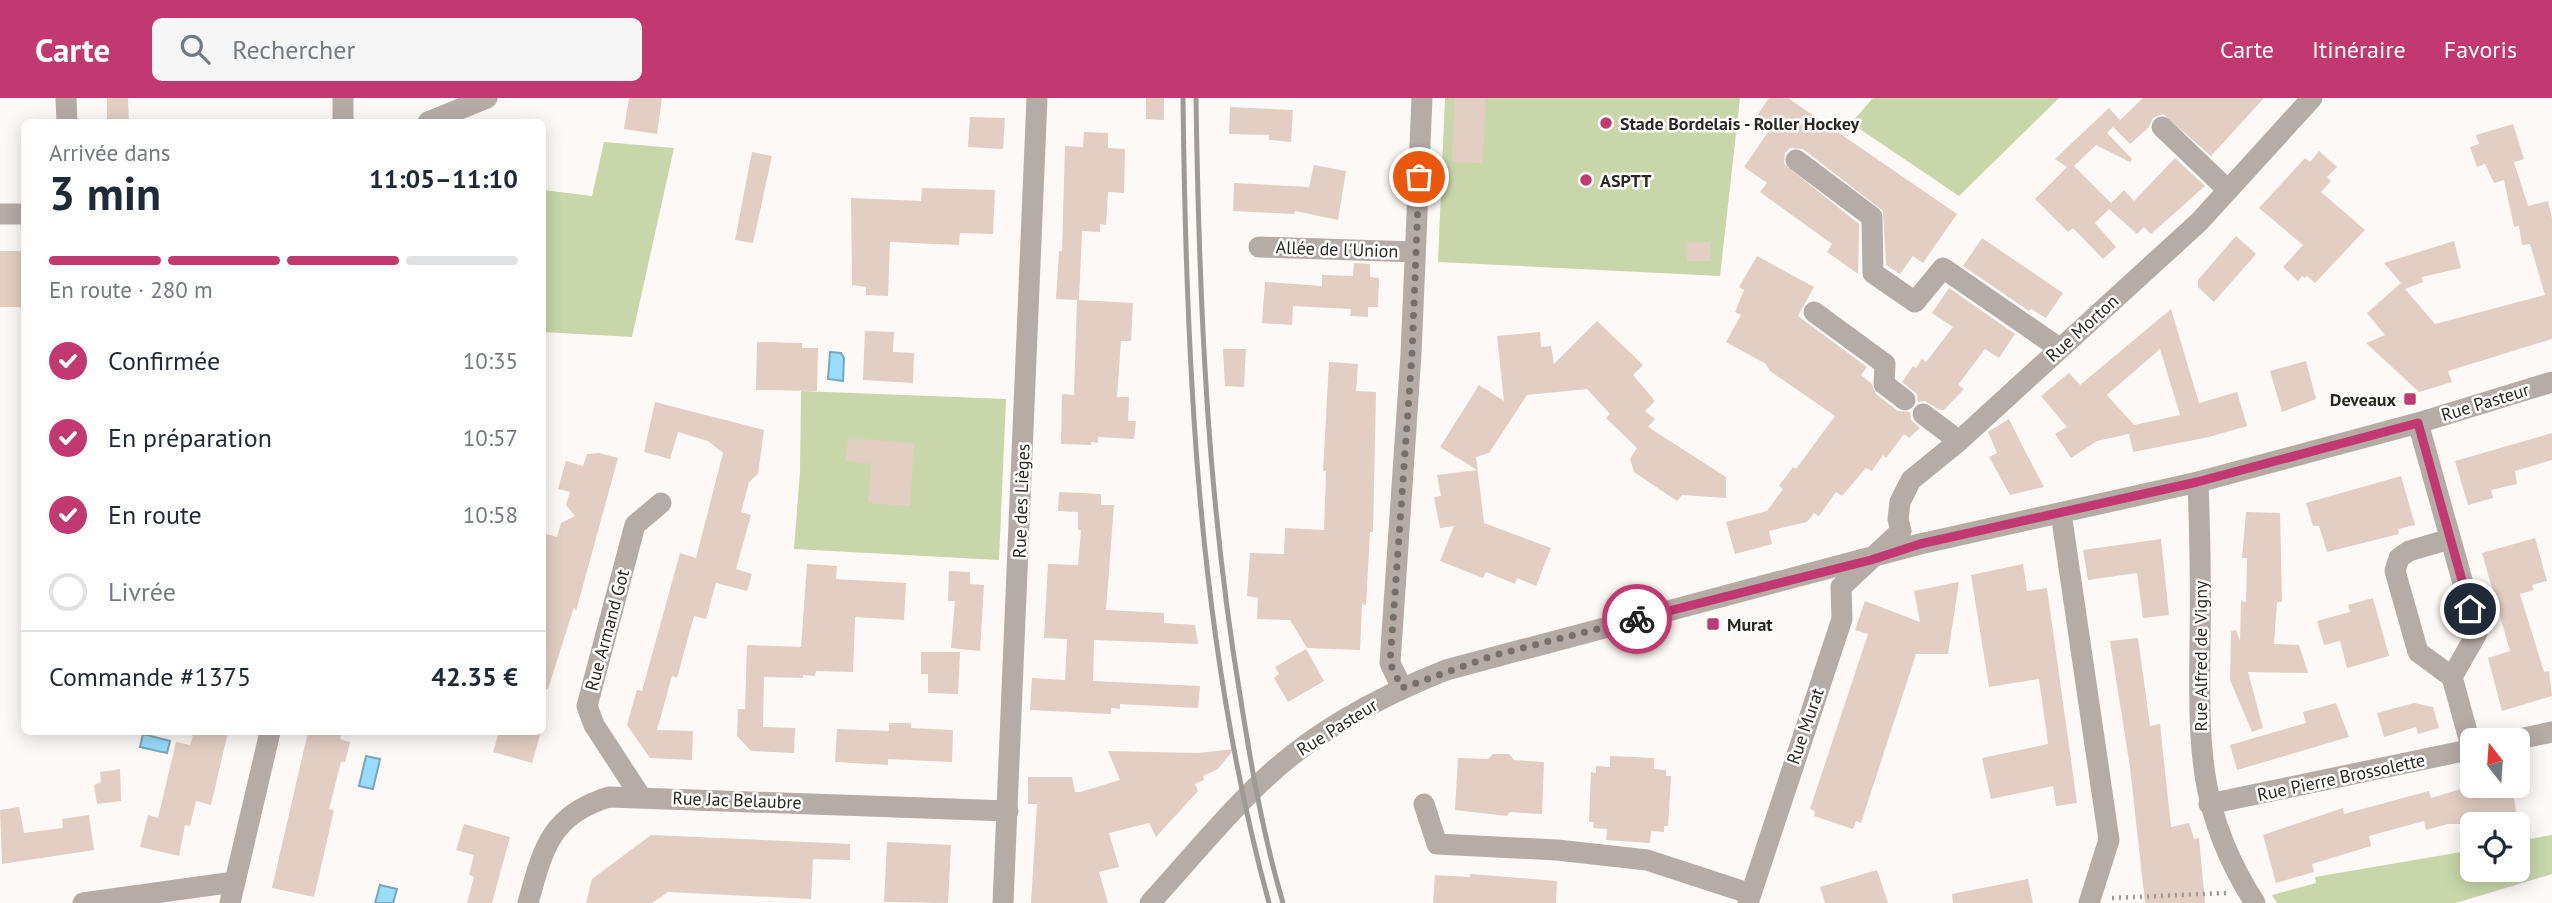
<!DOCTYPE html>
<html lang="fr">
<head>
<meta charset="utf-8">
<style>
  :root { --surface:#fff; --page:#f6f6f7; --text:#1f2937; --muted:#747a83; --line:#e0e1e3; --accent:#c23870 }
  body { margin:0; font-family:"PT Sans",sans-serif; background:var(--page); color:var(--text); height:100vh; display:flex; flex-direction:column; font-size:26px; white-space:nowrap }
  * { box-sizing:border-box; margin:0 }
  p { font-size:23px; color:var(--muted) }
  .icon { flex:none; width:38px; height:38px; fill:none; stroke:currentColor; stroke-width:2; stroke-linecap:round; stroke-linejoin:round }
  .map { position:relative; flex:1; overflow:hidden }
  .details { position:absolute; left:21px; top:21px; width:525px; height:616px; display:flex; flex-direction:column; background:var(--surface); border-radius:10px; box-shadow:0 4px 18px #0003 }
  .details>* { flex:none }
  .needle { width:46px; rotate:343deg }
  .tools { position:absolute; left:2460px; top:630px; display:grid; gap:14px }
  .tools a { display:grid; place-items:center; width:70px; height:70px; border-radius:10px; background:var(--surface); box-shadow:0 4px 18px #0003; font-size:35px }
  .pin { position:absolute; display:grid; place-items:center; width:60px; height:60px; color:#fff; margin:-30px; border:4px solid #fff; border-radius:50%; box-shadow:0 2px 7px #0007 }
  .courier { position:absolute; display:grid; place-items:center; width:70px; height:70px; margin:-35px; border:5px solid #c23870; border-radius:50%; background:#fff; color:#222; box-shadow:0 2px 9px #0007 }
  .summary em { font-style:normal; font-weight:600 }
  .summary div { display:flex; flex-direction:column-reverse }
  .summary { display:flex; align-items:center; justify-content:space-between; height:119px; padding:0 28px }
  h1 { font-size:46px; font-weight:600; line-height:52px }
  .bar { display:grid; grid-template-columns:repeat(4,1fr); gap:10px 7px; align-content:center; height:84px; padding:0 28px }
  .bar i { height:9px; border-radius:5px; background:var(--line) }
  .bar .selected { background:var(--accent) }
  .bar p { grid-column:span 4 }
  .line { display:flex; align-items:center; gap:18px; padding:0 28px; border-top:2px solid var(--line) }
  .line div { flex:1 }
  ol { padding:0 28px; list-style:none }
  li { display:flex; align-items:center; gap:21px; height:77px }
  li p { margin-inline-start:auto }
  li .icon { padding:7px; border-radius:50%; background:var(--accent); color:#fff; stroke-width:4 }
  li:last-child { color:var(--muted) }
  li i { width:38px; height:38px; border:4px solid var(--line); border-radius:50% }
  header { display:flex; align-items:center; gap:42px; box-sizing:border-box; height:98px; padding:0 35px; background:var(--accent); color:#fff }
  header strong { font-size:33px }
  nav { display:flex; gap:38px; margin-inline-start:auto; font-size:24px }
  .search { width:490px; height:63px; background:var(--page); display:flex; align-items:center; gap:18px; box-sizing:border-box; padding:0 24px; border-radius:10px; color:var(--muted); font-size:26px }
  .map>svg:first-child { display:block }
  .green { fill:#c9d6aa }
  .water { fill:#9adcfc; stroke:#79a6ba; stroke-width:2 }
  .building { fill:#e2cec3; fill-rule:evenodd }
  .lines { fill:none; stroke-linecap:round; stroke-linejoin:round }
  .path { stroke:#9c9893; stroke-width:4.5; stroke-dasharray:2 5; stroke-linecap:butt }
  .minor { stroke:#b5aca8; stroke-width:21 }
  .rail { stroke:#9f9a96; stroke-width:5 }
  .done { stroke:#76706c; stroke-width:7; stroke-dasharray:0 12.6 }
  .route { stroke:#c23870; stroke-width:9 }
  .poi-dot { fill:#c23870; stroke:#fff; stroke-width:2.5 }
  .labels { text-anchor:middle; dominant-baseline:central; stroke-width:5; stroke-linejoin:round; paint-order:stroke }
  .poi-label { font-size:18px; font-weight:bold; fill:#2d2721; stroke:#fff; text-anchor:start }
  .street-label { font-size:18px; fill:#2d2721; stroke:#fff }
</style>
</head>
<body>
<header>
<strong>Carte</strong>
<div class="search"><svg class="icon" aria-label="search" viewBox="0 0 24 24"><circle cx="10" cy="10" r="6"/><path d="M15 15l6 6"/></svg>Rechercher</div>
<nav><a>Carte</a><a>Itinéraire</a><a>Favoris</a></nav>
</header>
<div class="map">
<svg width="2552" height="805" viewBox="0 0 2552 805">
  <rect width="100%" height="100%" fill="#fdf9f6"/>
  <g class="green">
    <path d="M1445 0H1740L1720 178 1438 164Z"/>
    <path d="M1873 0H2059L1959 98 1851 25Z"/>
    <path d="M604 44 674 50 632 239 543 234V92L592 98Z"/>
    <path d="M801 293 1006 301 999 462 794 451 800 374Z"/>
    <path d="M2552 737V776L2456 805H2277L2272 797 2316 785 2315 779 2473 752V772H2518V743Z"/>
  </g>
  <g class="water">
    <path d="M830 254 841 255 844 260 843 283 828 281Z"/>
    <path d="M143 636 170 643 167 655 140 649Z"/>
    <path d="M366 658 380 661 373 691 359 688Z"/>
    <path d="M380 787 397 791 393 805H375Z"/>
  </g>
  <g class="building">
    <path d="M107 0H128L129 24H107Z"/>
    <path d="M629 0H662L657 36 624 31Z"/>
    <path d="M1146 0H1164V22L1146 21Z"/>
    <path d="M1455 0H1486L1482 65 1452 64Z"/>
    <path d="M1769 0H1788L1957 116 1923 165 1913 158 1900 176 1886 167 1883 113 1803 51 1790 50 1785 55 1784 66 1859 126 1858 176 1827 154 1832 146 1760 94 1767 85 1744 69 1768 34 1753 23Z"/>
    <path d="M2143 0H2264L2211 58 2163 16 2153 20 2149 29 2130 46 2113 29Z"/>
    <path d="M1230 9 1293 12 1291 44 1269 42V37L1229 36Z"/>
    <path d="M2109 10 2120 22 2107 35 2132 61 2130 64 2096 47 2074 68 2111 105 2124 92 2134 103 2175 60 2205 88 2151 136 2144 129 2137 136 2109 111 2095 125 2116 149 2103 161 2073 130 2068 134 2035 101 2067 69 2055 61Z"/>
    <path d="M970 19 1005 20 1003 51 968 49Z"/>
    <path d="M2513 26 2524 61 2514 64 2528 108 2548 103 2552 120V241L2448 273 2452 284 2419 294 2366 245 2385 237 2367 215 2401 185 2384 165 2454 143 2461 170 2422 179 2423 184 2405 191 2435 226 2545 197 2530 146 2522 147 2519 128 2514 129 2504 82 2494 85 2485 66 2477 69 2470 49 2479 46 2476 37Z"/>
    <path d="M1084 34 1108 35V50L1125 51 1124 95 1108 94 1106 127 1100 126V134L1082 133 1079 202 1133 205 1131 243H1121L1117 299H1129L1128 323H1136L1134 341 1098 339V345L1091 344V347L1061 346 1062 296 1074 297 1077 202 1056 201 1059 153H1062L1065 48 1083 49Z"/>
    <path d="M2319 53 2337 69 2327 79 2331 83 2321 94 2365 132 2315 185 2307 178 2305 180 2302 178 2298 183 2283 169 2303 147 2259 110 2305 60 2310 64Z"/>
    <path d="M752 54 772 58 753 145 735 142Z"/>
    <path d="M1314 67 1346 73 1338 122 1295 113 1294 116 1233 113 1234 85 1309 89Z"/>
    <path d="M922 90 995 92 993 136 960 135 959 147 890 144 888 198 866 197V189L852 187 851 100 921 103Z"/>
    <path d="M2236 138 2256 156 2214 204 2198 189V182Z"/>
    <path d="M1982 140 2063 195 2046 220 2031 211 2029 213 1963 168Z"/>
    <rect x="1687" y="144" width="23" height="19"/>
    <rect x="0" y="153" width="24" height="56"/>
    <path d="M1757 158 1814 189 1798 218 1867 269 1861 277 1871 285 1876 296 1898 313 1910 314 1911 322 1920 330 1909 340 1904 336 1886 360 1883 357 1872 373 1866 370 1842 398 1836 394 1819 418 1814 415 1807 424 1769 433 1772 446 1735 456 1726 424 1767 413 1783 391 1779 388 1793 369 1796 371 1835 318 1770 273 1766 266 1726 244 1741 217 1735 214 1744 192 1739 189Z"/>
    <path d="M1354 165 1370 166V179L1379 180 1378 209H1368V219L1350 218 1351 211 1293 208 1292 227 1262 225 1265 184 1322 188V177L1353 178Z"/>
    <path d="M1949 190 2015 236 1999 260 1985 251 1958 287 1964 291 1944 312H1940L1925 303 1918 304 1917 296 1902 284 1913 268 1916 270 1922 261 1926 264 1953 229 1932 215Z"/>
    <path d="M2171 211 2199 305 2237 294 2247 328 2209 339 2133 354 2129 336 2097 343 2071 360 2055 336 2067 329 2041 298 2069 275 2080 287ZM2160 251 2180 317 2134 327 2107 297Z"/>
    <path d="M1597 223 1643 267 1633 277 1655 303 1645 313 1655 321 1648 329 1726 379V400L1682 397 1677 403 1634 374 1630 361 1637 350 1606 320 1610 316 1587 291 1527 297 1489 355 1476 359 1484 425 1551 450 1536 488 1517 480 1515 486 1486 474 1483 480 1440 463 1454 428 1440 430 1434 399 1441 398 1437 377 1477 372 1440 349 1479 287 1504 303 1497 238 1540 234 1541 249 1551 248 1554 266Z"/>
    <path d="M865 233 894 234 893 254 914 255 913 285 863 282Z"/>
    <path d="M757 244 802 245V250H818L817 293 756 292Z"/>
    <path d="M1223 251H1246L1244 289 1225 288Z"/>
    <path d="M2306 263 2316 301 2282 314 2270 273Z"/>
    <path d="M1329 264 1358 266 1356 293 1376 294 1373 434H1370L1366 507 1362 506 1360 552 1307 550 1290 522 1257 521 1258 500 1247 498 1250 455 1284 456 1285 430 1324 432 1326 373H1323Z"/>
    <path d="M655 304 764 332 758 376 749 384 741 414 751 417 736 471 752 476 747 493 716 485 706 521 694 518 677 580 672 578 657 632 693 633 692 662 650 660 627 627 637 592 642 593 680 455 696 460 723 355 708 343 678 334 670 361 644 354Z"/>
    <path d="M2009 321 2026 355 2044 389 2010 397 1989 359 1997 355 1988 334Z"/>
    <path d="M2552 335V362L2515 373 2517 386 2491 392 2493 400 2468 407 2455 363Z"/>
    <path d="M848 340 914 345 910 408 868 405 871 366 846 363Z"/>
    <path d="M599 355 618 360 576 513 574 509 548 591 542 590V452L546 436 557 439 561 425 575 418 566 407 570 394 558 391 566 363 583 368 587 356Z"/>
    <path d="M2401 378 2415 427 2398 431 2399 436 2327 454 2319 428H2313L2306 405Z"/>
    <path d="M1059 394 1101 396V407H1114L1106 512 1164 515V525L1195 527 1198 546 1094 542 1093 583 1200 588 1198 610 1120 606V611L1111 610V616L1030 612 1032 580 1065 582 1067 541 1044 540 1048 466 1078 467 1081 432H1078V414L1058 413Z"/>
    <path d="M2246 414 2280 415 2282 504H2277L2274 546 2299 547 2308 575 2248 574 2263 630 2252 634 2230 582 2231 533 2236 532 2240 543 2241 503 2246 504 2247 460H2242Z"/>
    <path d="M2535 440 2547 483 2532 487 2534 492 2520 496 2544 574 2549 573 2552 598 2502 613 2488 560 2510 553 2482 455Z"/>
    <path d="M2161 441 2169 517 2143 520 2137 475 2088 482 2083 452Z"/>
    <path d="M807 466 837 468 836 481 906 485 904 522 855 519 853 574 816 573 815 578 803 577V580L764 579 763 629 795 630 794 655 751 653 737 638 738 611H745L747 547 801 549Z"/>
    <path d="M2023 466 2027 493 2047 490 2077 705 2056 708 2053 688 1991 701 1982 660 2048 646 2039 581 1989 589 1971 477Z"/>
    <path d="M949 473 970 474V486L984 487 980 553 951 550 955 503H948Z"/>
    <path d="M1959 484 1948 556H1916L1861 725 1856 723 1853 731 1814 718 1815 713 1810 711 1868 536 1855 532 1865 503 1920 524 1914 493Z"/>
    <path d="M2373 500 2389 558 2347 570 2340 543 2324 547 2317 523 2350 514 2348 507Z"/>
    <path d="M2138 540 2150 628 2160 626 2171 729 2189 725 2194 741 2199 740 2205 805H2145L2130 669 2110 543Z"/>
    <path d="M1306 551 1324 583 1288 604 1274 580 1279 576 1275 569Z"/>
    <path d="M921 554H960L958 596 928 595V576H921Z"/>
    <path d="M2336 605 2349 639 2237 672 2230 647 2306 625 2303 614Z"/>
    <path d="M2414 605 2433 609 2439 630 2418 636 2416 629 2384 639 2377 615Z"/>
    <path d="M889 625H911V630L953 632 952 664 888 661V667L835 664 837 631 889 633Z"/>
    <path d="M194 634H228L211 707 196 703 190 728 185 727 179 758 140 749 148 717 158 720 176 644 190 647Z"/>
    <path d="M308 634H342L340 641 350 644 345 664H341L329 711 334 712 314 799 272 790Z"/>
    <path d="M499 634H541L532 665 493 654Z"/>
    <path d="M1234 651 1218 671 1203 678 1204 682 1195 686 1198 693 1156 739 1149 725 1109 735 1119 769 1099 774 1108 805H1031L1037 706H1028V679H1072L1075 694H1080L1120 682 1108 653 1198 655Z"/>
    <path d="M1493 656H1509L1514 662 1544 664 1542 716 1510 714 1507 718 1455 712 1458 660 1488 661Z"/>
    <path d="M1610 658 1654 660V671L1666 672V678H1671L1668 728H1664V734L1651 733 1650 745 1606 742 1607 731 1593 730 1594 724H1589L1591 674 1596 675V668L1610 669Z"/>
    <path d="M120 671 121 703 97 706 94 687 101 684 100 674Z"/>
    <path d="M2471 688H2512L2518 726H2448L2426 732 2424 723 2369 738 2371 748 2312 766 2314 774 2276 785 2263 737 2343 710 2344 716 2429 693 2431 700Z"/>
    <path d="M19 709 24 735 63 730 62 721 89 717 94 752 2 766 0 712Z"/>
    <path d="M464 726 510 739 492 805H467L474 779 469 777 474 757 456 752Z"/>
    <path d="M651 737 850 746V762L813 761 811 801 668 794 652 805H586L592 781Z"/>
    <path d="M887 744 951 747 948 805 884 804Z"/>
    <path d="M1877 772 1888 805H1825L1820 789Z"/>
    <path d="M1470 776 1557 783 1556 805H1433L1435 777 1470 779Z"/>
    <path d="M2028 781 2033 805H1953L1952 796Z"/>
  </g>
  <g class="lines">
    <path class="path" d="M2112 800 2226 795"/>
    <g class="minor">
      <path d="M66 0 67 24"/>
      <path d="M343 0V24"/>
      <path d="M428 24 487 0"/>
      <path d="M2162 29 2228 92"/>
      <path d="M1796 62 1872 119 1873 175 1915 204 1943 170 2059 250"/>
      <path d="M0 116H24"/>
      <path d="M1259 149 1415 154"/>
      <path d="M1814 214 1885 266 1884 286 1905 302"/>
      <path d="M1923 316 1959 343"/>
      <path d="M2418 325 2477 535 2452 579 2472 652"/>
      <path d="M2198 384C2200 438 2201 491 2200 544 2199 647 2197 715 2255 805"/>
      <path d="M2061 415 2109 742 2089 805"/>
      <path d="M2450 441 2409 453 2399 460 2395 473 2418 554 2452 579"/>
      <path d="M1402 590 1390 565 1411 256 1422 0"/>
      <path d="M2514 642 2552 634"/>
      <path d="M641 699 594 627 587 608 635 427 661 405"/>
      <path d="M1424 706 1437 746 1557 752 1647 762 1751 796"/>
      <path d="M2209 706 2473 651"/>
      <path d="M83 805 234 784"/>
      <path d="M230 805 270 634"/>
      <path d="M528 805C543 751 550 717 609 699L1008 713"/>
      <path d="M1003 805 1037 0"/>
      <path d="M1150 805C1185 767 1218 726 1255 690 1309 636 1376 600 1446 572L1920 446 2198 384 2418 325 2552 284"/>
      <path d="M1748 805 1842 521 1841 489 1901 433 1898 421 1900 404 1911 382 1959 343 2199 124 2312 0"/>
    </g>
    <g class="rail">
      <path d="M1183 0C1186 269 1198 544 1269 805"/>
      <path d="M1196 0C1199 200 1207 399 1240 597 1251 667 1263 737 1283 805"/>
    </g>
  </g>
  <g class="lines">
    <path class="done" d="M1419 79 1412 256 1390 565 1402 590 1495 557 1637 521"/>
    <path class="route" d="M1637 521 1871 462 1920 446 2197 384 2418 325 2470 511"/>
  </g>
  <g class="poi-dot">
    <circle cx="1606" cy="25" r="7"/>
    <circle cx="1586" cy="82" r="7"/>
    <rect x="2403" y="294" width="14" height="14" rx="3.5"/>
    <rect x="1706" y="519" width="14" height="14" rx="3.5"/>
  </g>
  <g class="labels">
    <g class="poi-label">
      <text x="1620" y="25">Stade Bordelais - Roller Hockey</text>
      <text x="1600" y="82">ASPTT</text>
      <text x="2396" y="301" text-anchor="end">Deveaux</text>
      <text x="1727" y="526">Murat</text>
    </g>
    <g class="street-label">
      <text transform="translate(1337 151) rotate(2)">Allée de l'Union</text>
      <text transform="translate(2082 230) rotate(-42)">Rue Morton</text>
      <text transform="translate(2485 304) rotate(-17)">Rue Pasteur</text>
      <text transform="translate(1021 403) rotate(-88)">Rue des Lièges</text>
      <text transform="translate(607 532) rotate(-75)">Rue Armand Got</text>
      <text transform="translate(2200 558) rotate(-90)">Rue Alfred de Vigny</text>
      <text transform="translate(1805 628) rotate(-71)">Rue Murat</text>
      <text transform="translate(1337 629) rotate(-32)">Rue Pasteur</text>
      <text transform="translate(2341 679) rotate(-12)">Rue Pierre Brossolette</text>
      <text transform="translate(737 702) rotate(2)">Rue Jac Belaubre</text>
    </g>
  </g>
</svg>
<div class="tools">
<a><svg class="needle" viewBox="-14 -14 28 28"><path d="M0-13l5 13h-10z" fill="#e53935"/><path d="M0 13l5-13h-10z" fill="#747a83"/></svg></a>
<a><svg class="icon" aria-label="locate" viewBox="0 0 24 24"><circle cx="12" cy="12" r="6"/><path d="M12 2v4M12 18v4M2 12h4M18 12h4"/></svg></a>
</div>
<div class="pin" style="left:1419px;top:79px;background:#ea580c"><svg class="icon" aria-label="bag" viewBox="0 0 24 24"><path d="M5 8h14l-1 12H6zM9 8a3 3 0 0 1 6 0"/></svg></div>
<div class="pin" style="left:2470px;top:511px;background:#1f2937"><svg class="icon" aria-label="home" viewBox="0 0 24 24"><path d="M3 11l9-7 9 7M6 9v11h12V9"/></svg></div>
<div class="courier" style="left:1637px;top:521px"><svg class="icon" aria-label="bike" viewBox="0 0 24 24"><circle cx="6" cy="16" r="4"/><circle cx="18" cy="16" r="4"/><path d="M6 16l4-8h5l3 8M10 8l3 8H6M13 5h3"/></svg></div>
<section class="details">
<div class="summary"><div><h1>3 min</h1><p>Arrivée dans</p></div><em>11:05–11:10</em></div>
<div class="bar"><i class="selected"></i><i class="selected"></i><i class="selected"></i><i></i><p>En route · 280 m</p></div>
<ol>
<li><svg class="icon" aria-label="check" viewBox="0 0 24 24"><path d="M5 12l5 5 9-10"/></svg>Confirmée<p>10:35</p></li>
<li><svg class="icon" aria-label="check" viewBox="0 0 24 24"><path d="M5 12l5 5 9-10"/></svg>En préparation<p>10:57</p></li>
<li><svg class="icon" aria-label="check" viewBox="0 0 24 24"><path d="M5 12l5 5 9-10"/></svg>En route<p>10:58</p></li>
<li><i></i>Livrée</li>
</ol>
<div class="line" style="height:91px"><div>Commande #1375</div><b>42.35 €</b></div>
</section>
</div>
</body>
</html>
